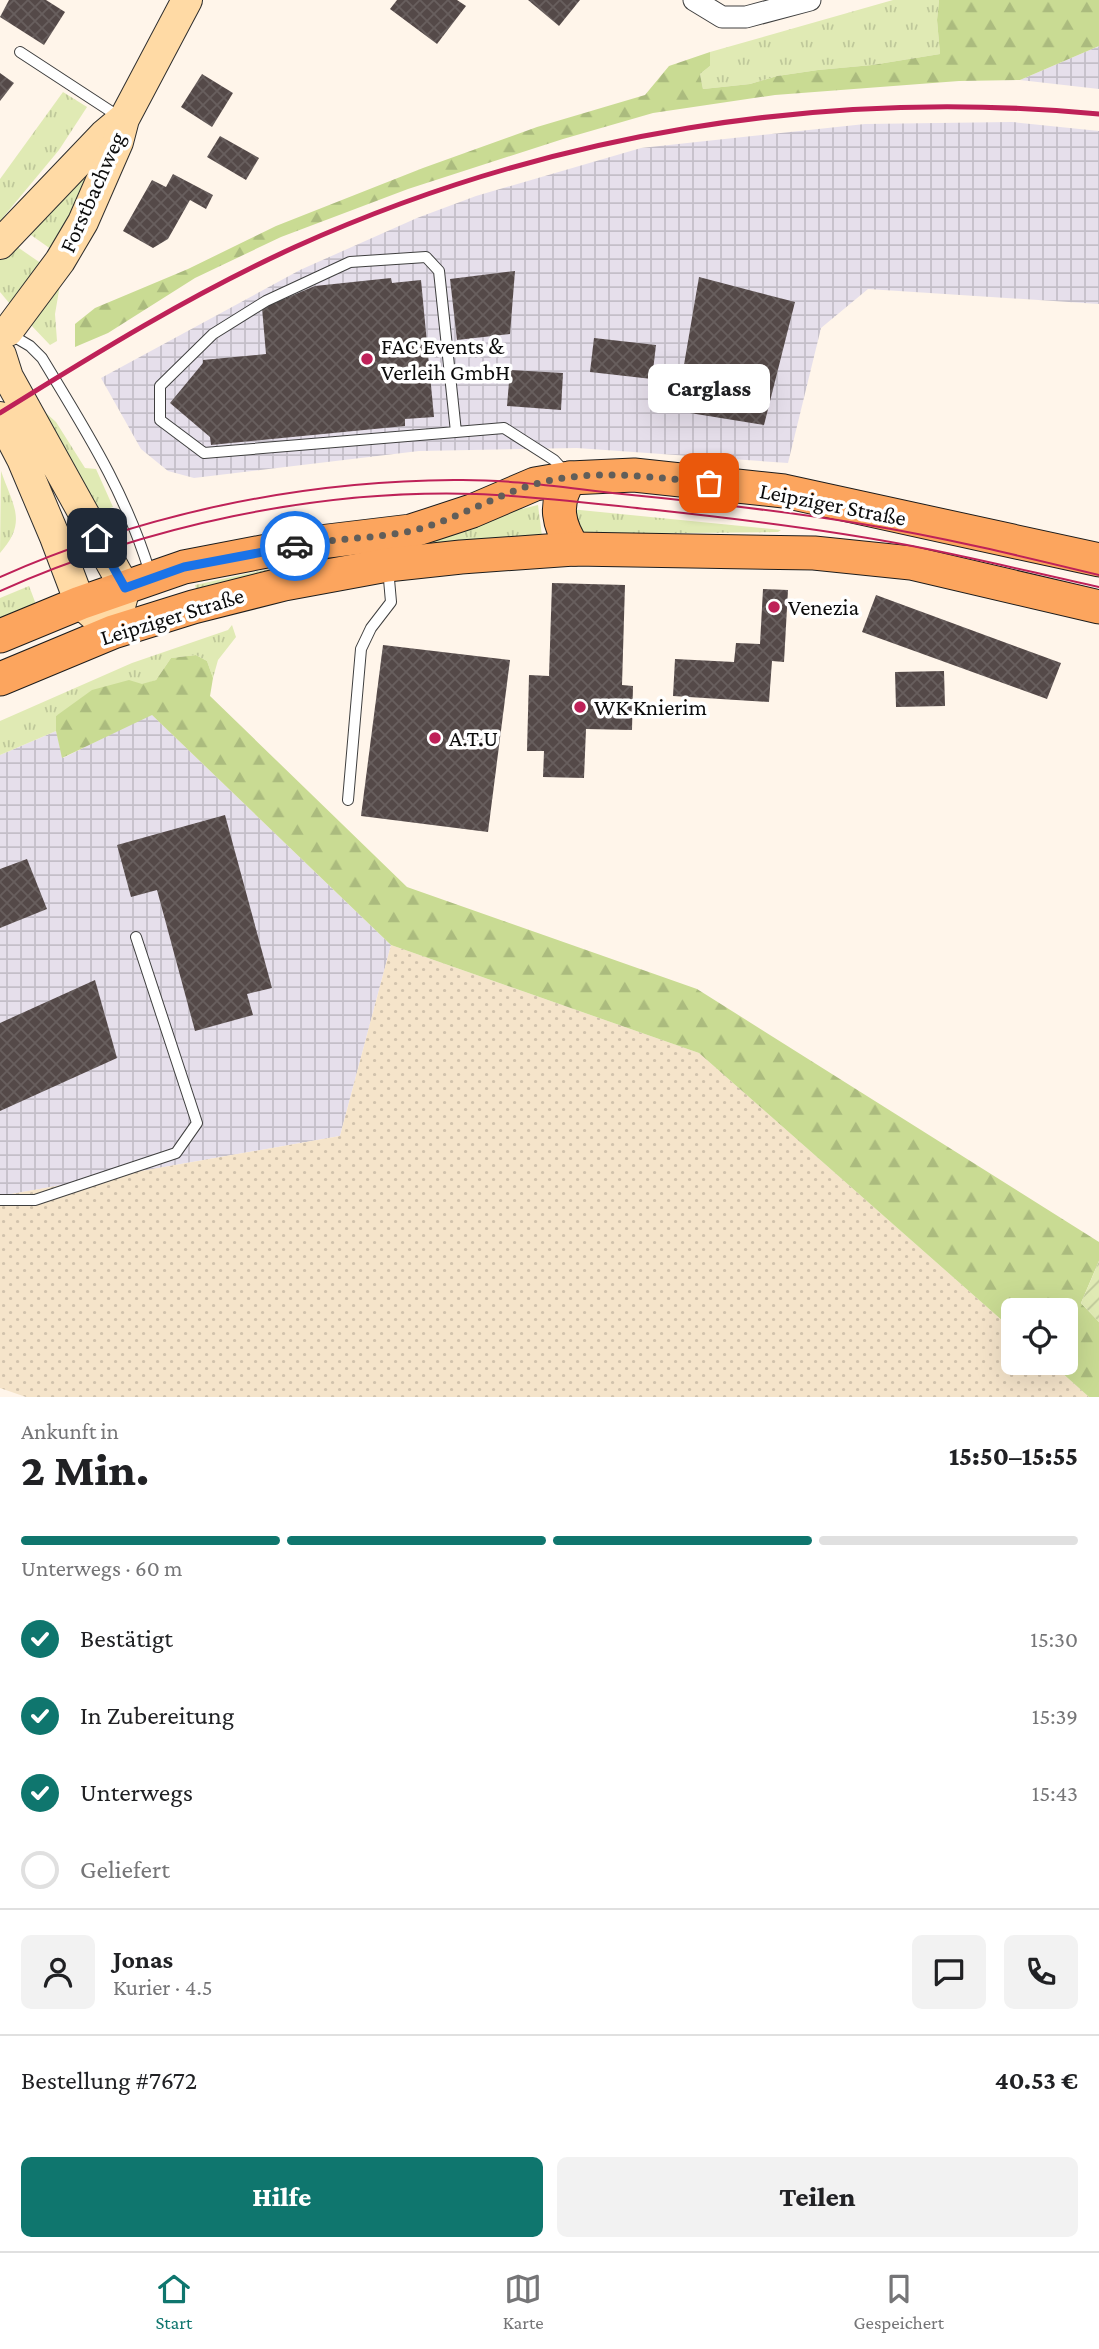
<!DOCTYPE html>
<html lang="de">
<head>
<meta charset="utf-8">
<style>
  :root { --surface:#fff; --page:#f2f2f2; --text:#202124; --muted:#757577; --line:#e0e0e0; --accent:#0f766e }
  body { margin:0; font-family:"Crimson Pro",serif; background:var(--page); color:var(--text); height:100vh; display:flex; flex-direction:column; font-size:26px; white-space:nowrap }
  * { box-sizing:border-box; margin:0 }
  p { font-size:23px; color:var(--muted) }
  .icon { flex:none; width:38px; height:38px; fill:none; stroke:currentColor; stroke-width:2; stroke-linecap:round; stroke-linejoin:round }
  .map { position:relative; height:1397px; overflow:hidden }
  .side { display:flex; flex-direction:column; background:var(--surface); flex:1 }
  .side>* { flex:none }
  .tools { position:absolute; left:1001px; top:1298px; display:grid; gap:14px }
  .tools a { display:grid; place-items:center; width:77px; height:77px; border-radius:10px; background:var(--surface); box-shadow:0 7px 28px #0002; font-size:35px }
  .pin { position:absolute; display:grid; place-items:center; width:60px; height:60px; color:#fff; margin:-30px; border-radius:14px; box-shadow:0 4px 10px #0006 }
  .courier { position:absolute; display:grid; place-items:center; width:70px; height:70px; margin:-35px; border:5px solid #1a73e8; border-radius:50%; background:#fff; color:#222; box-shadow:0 2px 9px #0007 }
  .bubble { position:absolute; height:49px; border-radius:10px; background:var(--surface); box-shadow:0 7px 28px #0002; font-size:23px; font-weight:800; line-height:49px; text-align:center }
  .overview em { font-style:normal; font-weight:800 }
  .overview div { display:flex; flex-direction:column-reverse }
  .overview { display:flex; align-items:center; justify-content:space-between; height:119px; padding:0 21px }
  h1 { font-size:46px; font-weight:800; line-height:52px }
  .bar { display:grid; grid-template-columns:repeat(4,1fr); gap:10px 7px; align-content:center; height:84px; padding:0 21px }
  .bar i { height:9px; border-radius:5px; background:var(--line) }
  .bar .current { background:var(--accent) }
  .bar p { grid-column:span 4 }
  .line { display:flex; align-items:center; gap:18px; padding:0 21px; border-top:2px solid var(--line) }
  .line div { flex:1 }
  .round { display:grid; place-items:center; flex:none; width:74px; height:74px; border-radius:10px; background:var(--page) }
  ol { padding:0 21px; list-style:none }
  li { display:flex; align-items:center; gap:21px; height:77px }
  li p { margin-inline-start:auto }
  li .icon { padding:7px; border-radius:50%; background:var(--accent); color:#fff; stroke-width:4 }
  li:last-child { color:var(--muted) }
  li i { width:38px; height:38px; border:4px solid var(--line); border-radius:50% }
  .action { display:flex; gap:14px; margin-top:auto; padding:14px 21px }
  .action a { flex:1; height:80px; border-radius:10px; background:var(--accent); color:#fff; font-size:28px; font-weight:800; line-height:80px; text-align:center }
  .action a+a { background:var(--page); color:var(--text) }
  .menu { display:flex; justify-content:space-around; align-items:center; height:98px; border-top:2px solid var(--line); background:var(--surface); font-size:19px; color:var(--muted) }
  .menu a { display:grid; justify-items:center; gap:4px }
  .menu .current { color:var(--accent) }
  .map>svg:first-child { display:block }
  .industrial { fill:url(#industrial-grid) }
  .farmland { fill:url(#farmland-dots) }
  .grass { fill:url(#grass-tufts) }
  .forest { fill:url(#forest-firs) }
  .garden { fill:url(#garden-furrows) }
  .building { fill:url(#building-cross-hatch) }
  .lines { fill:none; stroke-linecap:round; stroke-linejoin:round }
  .lane-casing { stroke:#3f3f3f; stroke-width:12 }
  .street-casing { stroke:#3f3f3f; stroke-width:23 }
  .secondary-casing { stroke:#2e2e2e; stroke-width:32 }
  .primary-casing { stroke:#1d1d1d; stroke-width:35 }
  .lane { stroke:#fff; stroke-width:10 }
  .street { stroke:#fff; stroke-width:21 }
  .secondary { stroke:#ffdaa5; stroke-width:30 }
  .primary { stroke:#fca55e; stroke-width:33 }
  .tram { stroke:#be2158; stroke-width:2 }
  .rail { stroke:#be2158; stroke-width:5 }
  .done { stroke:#615e5a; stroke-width:7; stroke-dasharray:0 12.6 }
  .route { stroke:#1a73e8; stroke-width:9 }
  .poi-dot { fill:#be2158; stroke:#fff; stroke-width:2.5 }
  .labels { text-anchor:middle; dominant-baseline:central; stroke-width:7; stroke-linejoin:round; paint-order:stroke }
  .street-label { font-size:23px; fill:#0c0c0c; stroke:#fff }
  .poi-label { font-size:23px; fill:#0c0c0c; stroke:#fff; text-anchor:start }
</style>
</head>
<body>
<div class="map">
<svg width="1099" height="1397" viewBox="0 0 1099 1397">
  <defs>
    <pattern id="industrial-grid" width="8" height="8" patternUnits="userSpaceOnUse" patternTransform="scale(1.75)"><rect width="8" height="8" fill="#e6dfeb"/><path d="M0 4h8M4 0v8" fill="none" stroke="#c4bec8"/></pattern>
    <pattern id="farmland-dots" width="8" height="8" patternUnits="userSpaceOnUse" patternTransform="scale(1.75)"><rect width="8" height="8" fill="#f5e4ca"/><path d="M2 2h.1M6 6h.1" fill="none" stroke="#d1c2ac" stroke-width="1.8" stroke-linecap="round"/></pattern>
    <pattern id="grass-tufts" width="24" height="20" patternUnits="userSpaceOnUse" patternTransform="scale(1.75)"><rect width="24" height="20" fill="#e0eab4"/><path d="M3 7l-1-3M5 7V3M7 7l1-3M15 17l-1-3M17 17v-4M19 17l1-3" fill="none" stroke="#bfc89a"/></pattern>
    <pattern id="forest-firs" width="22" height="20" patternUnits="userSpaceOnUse" patternTransform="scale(1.75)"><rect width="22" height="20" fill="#c9db93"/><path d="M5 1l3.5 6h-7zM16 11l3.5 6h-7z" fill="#abbb7e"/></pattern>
    <pattern id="garden-furrows" width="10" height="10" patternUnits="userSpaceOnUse" patternTransform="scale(1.75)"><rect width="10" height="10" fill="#e0eab4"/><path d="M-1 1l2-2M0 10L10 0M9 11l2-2" fill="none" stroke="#bfc89a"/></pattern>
    <pattern id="building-cross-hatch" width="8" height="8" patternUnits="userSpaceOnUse" patternTransform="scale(1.75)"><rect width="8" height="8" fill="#544948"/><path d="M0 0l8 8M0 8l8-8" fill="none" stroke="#685f5e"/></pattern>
  </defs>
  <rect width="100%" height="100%" fill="#fff5ea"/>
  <g class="industrial">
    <path d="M1099 46V89L1020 80Z"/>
    <path d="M1012 122 1099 131V304L868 289 821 328 788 463 577 448 419 451 194 478 168 471 141 449 101 378 300 270 417 218 476 196 641 148 865 124Z"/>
    <path d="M151 714 391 945 340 1136 0 1196V755L56 731 63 758Z"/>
  </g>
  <path class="farmland" d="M391 945 699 1053 1013 1330V1363H1051L1089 1397H26L0 1388V1196L340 1136Z"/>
  <g class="grass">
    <path d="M893 0H939L937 20 940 54 872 65 818 70 777 76 750 84 703 89 700 74 710 66V52Z"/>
    <path d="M63 92 87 107 59 150 0 221V179Z"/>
    <path d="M108 139 55 252 24 230Z"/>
    <path d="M13 244 45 266 10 304 0 292V257Z"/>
    <path d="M62 273 55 314 57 341 50 345 30 324Z"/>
    <path d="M36 404 56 422 85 468 96 469 113 507 94 513Z"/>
    <path d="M1 471C13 506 28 522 0 553Z"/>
    <path d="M538 505 542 536 198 596 195 585 259 571 384 552 501 514Z"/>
    <path d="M570 509 781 530 778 532 585 534 578 530Z"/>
    <path d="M29 586 37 607 0 624V598Z"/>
    <path d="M232 625 236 637 218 660 213 678 207 661 196 655 171 658 156 680 56 716V731L0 755V721L132 663 228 630Z"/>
  </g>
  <g class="forest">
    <path d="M939 0H1099V46L1020 80 959 81 775 95 653 113 563 139 408 189 281 237 195 278 108 333 75 347V324L95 308 188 269 276 226 423 168 537 127 645 95 669 66 710 52V66L700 74 703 89 750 84 777 76 818 70 872 65 940 54 937 20Z"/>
    <path d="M196 655 207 661 213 678 210 696 407 887 697 989 1099 1242V1261L1081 1303 1099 1322V1397H1089L1051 1363H1066V1311H1013V1330L699 1053 391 945 152 715 62 758 56 731V716L92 690 129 680 142 684 156 680 171 658Z"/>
  </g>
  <path class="garden" d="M1099 1261V1322L1081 1303Z"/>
  <g class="building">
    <path d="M9 0H46L65 12 44 45 0 17Z"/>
    <path d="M397 0H457L466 6 437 44 390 9Z"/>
    <path d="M528 0H580L559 26Z"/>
    <path d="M0 73 14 83 0 101Z"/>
    <path d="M202 74 233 93 212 127 181 107Z"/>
    <path d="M220 136 259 158 246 180 207 157Z"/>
    <path d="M173 174 213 195 206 209 190 200 168 239 153 248 123 231 152 180 166 187Z"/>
    <path d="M515 271 510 334 457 340 450 279Z"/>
    <path d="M699 277 795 302 764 425 659 408 663 386 680 388Z"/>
    <path d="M391 278 392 283 421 280 434 417 405 419V426L211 445 210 437 170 403 203 363V360L266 354 262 308 315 286Z"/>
    <path d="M594 338 656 345 652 379 590 372Z"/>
    <path d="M510 370 563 373 561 410 507 406Z"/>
    <path d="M552 583 625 585 622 685 633 686 632 730 586 729 584 778 543 777 544 751H527L529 675 549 676Z"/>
    <path d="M763 589 788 590 784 662 772 661 769 702 673 696 675 659 734 662 736 643 760 644Z"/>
    <path d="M876 595 1061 663 1047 699 862 632Z"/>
    <path d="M383 645 510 660 488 832 361 816Z"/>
    <path d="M944 671 945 706 896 707 895 672Z"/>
    <path d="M225 815 272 988 247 994 253 1015 195 1031 157 890 131 897 117 845Z"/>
    <path d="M27 859 47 909 0 928V869Z"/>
    <path d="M95 980 117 1058 0 1111V1023Z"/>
  </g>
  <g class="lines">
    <g class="lane-casing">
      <g id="lane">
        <path d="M20 52 121 118"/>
        <path d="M8 333 30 346 42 358C86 431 125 491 150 573"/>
        <path d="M456 432 439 271 426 257 350 262 266 301 213 334 160 386V420L204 453 504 428 554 460 566 473"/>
        <path d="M348 800 361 649 371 628 391 602 388 568"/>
        <path d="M0 1200H35L176 1153 197 1123 136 937"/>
      </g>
    </g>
    <g class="street-casing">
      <path id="street" d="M694 0 722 17H746L810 0"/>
    </g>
    <g class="secondary-casing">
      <g id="secondary">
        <path d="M0 244 104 135 123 119"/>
        <path d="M8 331 60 261 83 222 118 142 124 119 187 0"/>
        <path d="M0 417 22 459 55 537 80 603 113 632 125 588 8 377 1 355"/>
      </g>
    </g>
    <g class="primary-casing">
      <g id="primary">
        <path d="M570 478C553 504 558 525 574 549"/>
        <path d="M0 636 80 603 184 567 303 544 411 531 472 511 535 484 570 478 634 475 784 491 1099 560"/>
        <path d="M0 679 113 632 193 607 284 584 387 565 461 557 574 549 814 553 911 563 1099 607"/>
      </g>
    </g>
    <use href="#lane" class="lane"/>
    <use href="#street" class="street"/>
    <use href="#secondary" class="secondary"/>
    <use href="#primary" class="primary"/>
    <g class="tram">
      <path d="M0 577C142 514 299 481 454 480 510 479 566 488 622 494 703 502 783 511 862 524 942 537 1021 556 1099 575"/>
      <path d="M0 591C146 526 316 489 476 494 536 496 596 504 656 510 740 519 823 529 907 545 971 557 1035 573 1099 587"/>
    </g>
    <path class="rail" d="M0 413C96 353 192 294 295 247 547 133 824 88 1099 114"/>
  </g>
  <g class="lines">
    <path class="done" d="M295 546C333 538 373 539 411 531 454 521 493 496 535 484 592 468 652 477 709 483"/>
    <path class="route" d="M97 538 125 588 184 567 295 546"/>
  </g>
  <g class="poi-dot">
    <circle cx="367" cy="359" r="7"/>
    <circle cx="774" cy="607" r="7"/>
    <circle cx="580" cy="707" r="7"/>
    <circle cx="435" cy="738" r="7"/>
  </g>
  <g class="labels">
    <g class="street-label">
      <text transform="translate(92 192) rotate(-66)">Forstbachweg</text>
      <text transform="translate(833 504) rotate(11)">Leipziger Straße</text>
      <text transform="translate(172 616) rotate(-17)">Leipziger Straße</text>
    </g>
    <g class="poi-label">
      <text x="381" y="346">FAC Events &amp;<tspan x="381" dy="26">Verleih GmbH</tspan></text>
      <text x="788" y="607">Venezia</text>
      <text x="594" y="707">WK Knierim</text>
      <text x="449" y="738">A.T.U</text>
    </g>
  </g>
</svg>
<div class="tools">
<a><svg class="icon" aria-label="locate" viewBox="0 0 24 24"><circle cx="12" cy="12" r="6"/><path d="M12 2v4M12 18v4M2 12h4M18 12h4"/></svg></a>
</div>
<div class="pin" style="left:709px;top:483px;background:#ea580c"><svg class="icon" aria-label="bag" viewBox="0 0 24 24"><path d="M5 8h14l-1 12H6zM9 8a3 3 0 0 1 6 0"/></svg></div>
<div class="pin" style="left:97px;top:538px;background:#1f2937"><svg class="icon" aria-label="home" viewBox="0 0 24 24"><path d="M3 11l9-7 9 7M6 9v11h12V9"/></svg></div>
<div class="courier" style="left:295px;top:546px"><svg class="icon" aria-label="car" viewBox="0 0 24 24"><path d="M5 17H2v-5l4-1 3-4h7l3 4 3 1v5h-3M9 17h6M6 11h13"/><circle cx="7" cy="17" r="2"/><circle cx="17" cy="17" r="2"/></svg></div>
<div class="bubble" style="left:648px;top:364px;width:122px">Carglass</div>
</div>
<section class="side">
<div class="overview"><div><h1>2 Min.</h1><p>Ankunft in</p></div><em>15:50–15:55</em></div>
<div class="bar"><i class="current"></i><i class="current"></i><i class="current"></i><i></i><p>Unterwegs · 60 m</p></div>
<ol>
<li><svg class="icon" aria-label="check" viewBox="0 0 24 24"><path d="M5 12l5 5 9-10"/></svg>Bestätigt<p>15:30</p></li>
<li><svg class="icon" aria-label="check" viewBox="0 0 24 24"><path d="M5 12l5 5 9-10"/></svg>In Zubereitung<p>15:39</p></li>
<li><svg class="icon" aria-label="check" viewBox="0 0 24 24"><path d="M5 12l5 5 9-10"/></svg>Unterwegs<p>15:43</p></li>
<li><i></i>Geliefert</li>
</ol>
<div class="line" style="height:126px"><a class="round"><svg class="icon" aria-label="person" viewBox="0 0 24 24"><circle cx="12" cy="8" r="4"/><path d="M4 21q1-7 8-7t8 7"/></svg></a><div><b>Jonas</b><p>Kurier · 4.5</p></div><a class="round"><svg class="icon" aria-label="chat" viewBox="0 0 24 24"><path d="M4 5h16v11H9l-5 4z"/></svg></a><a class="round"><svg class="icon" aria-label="phone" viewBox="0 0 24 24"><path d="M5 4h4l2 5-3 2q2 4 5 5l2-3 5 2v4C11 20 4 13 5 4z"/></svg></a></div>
<div class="line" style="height:91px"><div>Bestellung #7672</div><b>40.53 €</b></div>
<div class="action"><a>Hilfe</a><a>Teilen</a></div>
</section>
<nav class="menu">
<a class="current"><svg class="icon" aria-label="home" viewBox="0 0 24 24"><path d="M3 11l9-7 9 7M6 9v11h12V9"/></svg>Start</a>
<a><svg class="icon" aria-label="map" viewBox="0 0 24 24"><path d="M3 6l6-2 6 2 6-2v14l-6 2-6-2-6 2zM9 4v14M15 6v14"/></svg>Karte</a>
<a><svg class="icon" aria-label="saved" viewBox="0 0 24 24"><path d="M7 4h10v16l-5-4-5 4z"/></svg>Gespeichert</a>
</nav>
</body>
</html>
